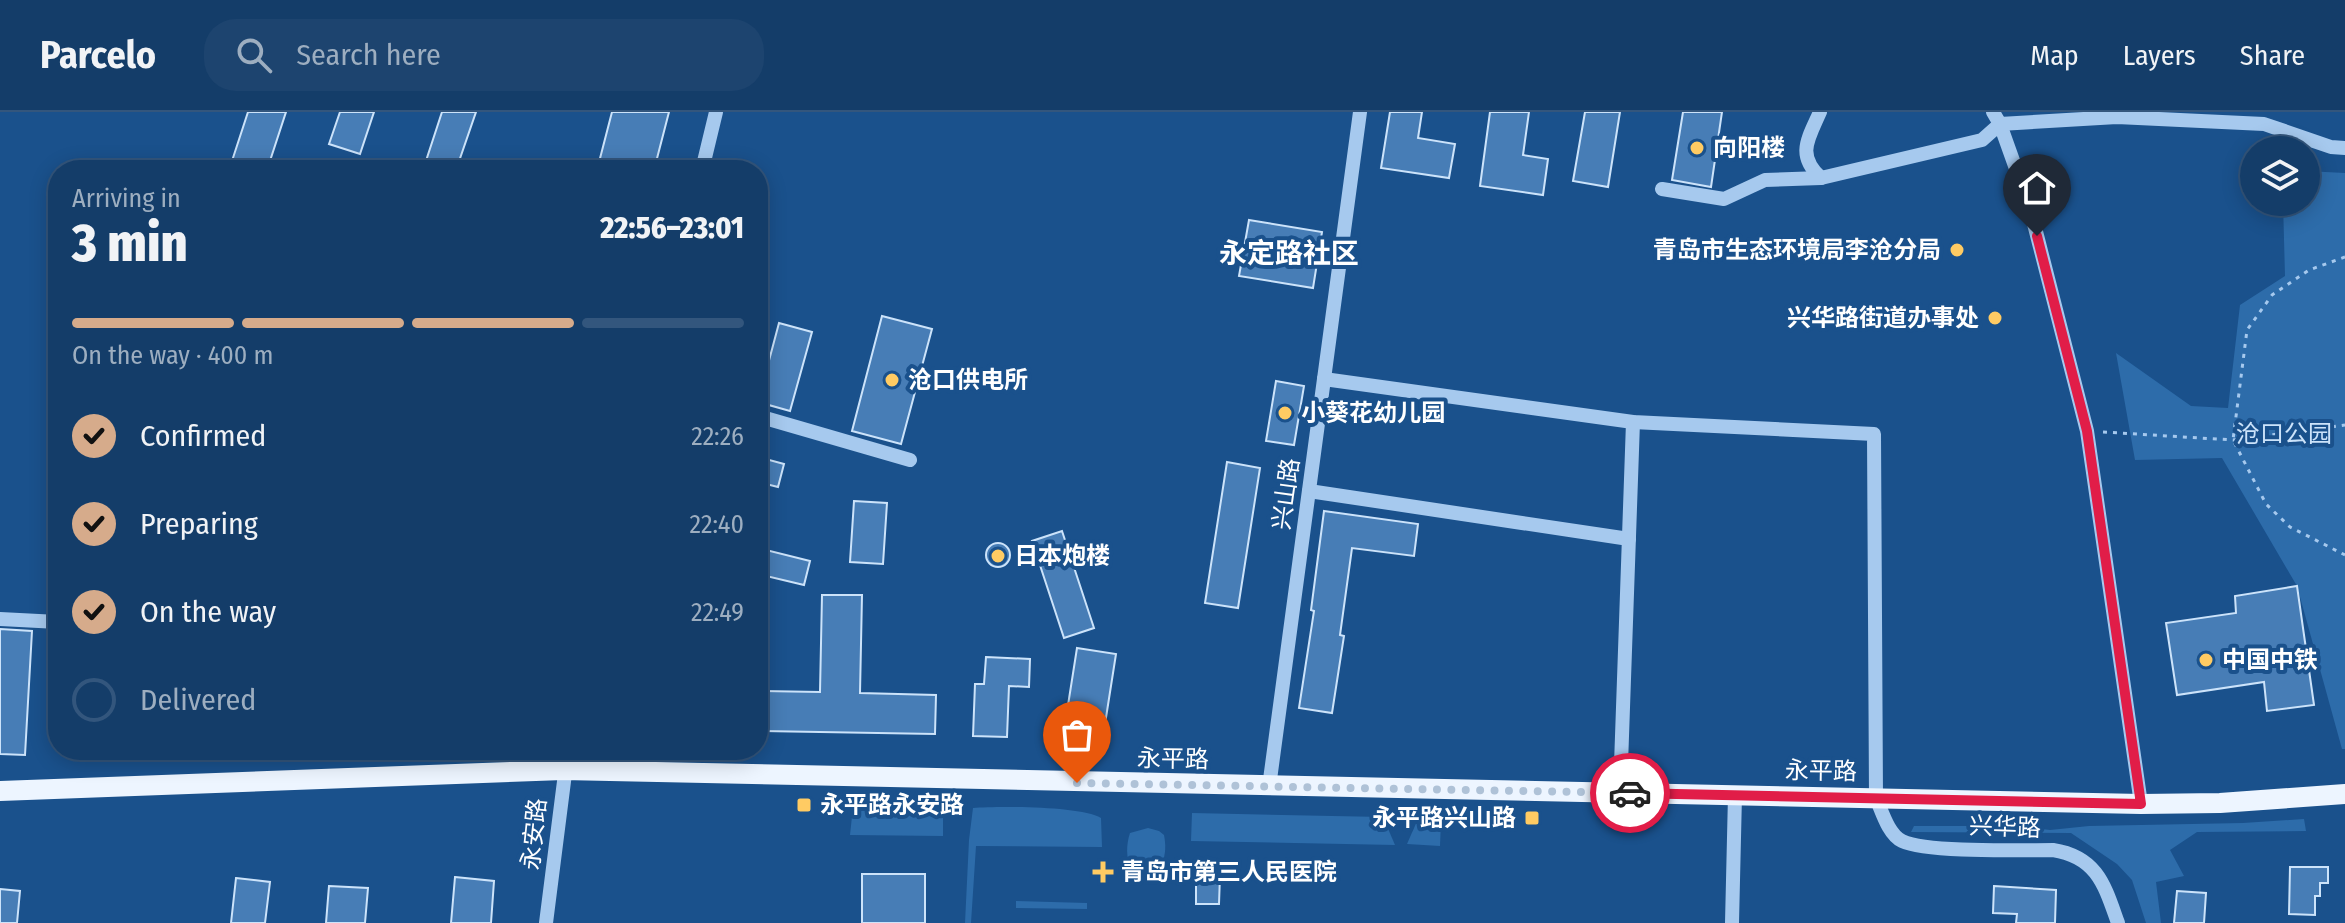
<!DOCTYPE html>
<html lang="en">
<head>
<meta charset="utf-8">
<style>
  :root { --surface:#143d69; --page:#1d446f; --text:#f1f3f6; --muted:#9daec0; --line:#33567d; --accent:#d6ab8b }
  body { margin:0; font-family:"Fira Sans Condensed","Noto Sans SC",sans-serif; background:var(--page); color:var(--text); height:100vh; display:flex; flex-direction:column; font-size:30px; white-space:nowrap }
  * { box-sizing:border-box; margin:0 }
  p { font-size:26px; color:var(--muted) }
  .icon { flex:none; width:44px; height:44px; fill:none; stroke:currentColor; stroke-width:2; stroke-linecap:round; stroke-linejoin:round }
  .map { position:relative; flex:1; overflow:hidden }
  .panel { position:absolute; left:48px; top:48px; width:720px; height:600px; display:flex; flex-direction:column; background:var(--surface); border-radius:32px; box-shadow:0 4px 20px #0003,0 0 0 2px var(--line) }
  .panel>* { flex:none }
  .buttons { position:absolute; left:2240px; top:24px; display:grid; gap:16px }
  .buttons a { display:grid; place-items:center; width:80px; height:80px; border-radius:50%; background:var(--surface); box-shadow:0 4px 20px #0003,0 0 0 2px var(--line); font-size:40px }
  .pin { position:absolute; display:grid; place-items:center; width:68px; height:68px; color:#fff; margin:-82px -34px; border-radius:50% 50% 50% 0; rotate:-45deg; box-shadow:0 0 8px #0007 }
  .pin .icon { rotate:45deg }
  .courier { position:absolute; display:grid; place-items:center; width:80px; height:80px; margin:-40px; border:6px solid #e11d48; border-radius:50%; background:#fff; color:#222; box-shadow:0 2px 10px #0007 }
  .headline em { font-style:normal; font-weight:800 }
  .headline div { display:flex; flex-direction:column-reverse }
  .headline { display:flex; align-items:center; justify-content:space-between; height:136px; padding:0 24px }
  h1 { font-size:52px; font-weight:800; line-height:60px }
  .bar { display:grid; grid-template-columns:repeat(4,1fr); gap:12px 8px; align-content:center; height:96px; padding:0 24px }
  .bar i { height:10px; border-radius:6px; background:var(--line) }
  .bar .selected { background:var(--accent) }
  .bar p { grid-column:span 4 }
  ol { padding:0 24px; list-style:none }
  li { display:flex; align-items:center; gap:24px; height:88px }
  li p { margin-inline-start:auto }
  li .icon { padding:8px; border-radius:50%; background:var(--accent); color:#111; stroke-width:4 }
  li:last-child { color:var(--muted) }
  li i { width:44px; height:44px; border:4px solid var(--line); border-radius:50% }
  header { display:flex; align-items:center; gap:48px; box-sizing:border-box; height:112px; padding:0 40px; background:var(--surface); border-bottom:2px solid var(--line) }
  header strong { font-size:38px }
  nav { display:flex; gap:44px; margin-inline-start:auto; font-size:28px }
  .search { width:560px; height:72px; background:var(--page); display:flex; align-items:center; gap:20px; box-sizing:border-box; padding:0 28px; border-radius:32px; color:var(--muted); font-size:30px }
  .map>svg:first-child { display:block }
  .green { fill:#2d6caa }
  .building { fill:#477db6; stroke:#cce3fa; stroke-width:2 }
  .lines { fill:none; stroke-linecap:round; stroke-linejoin:round }
  .path { stroke:#a6c9ee; stroke-width:3; stroke-dasharray:4 6; stroke-linecap:butt }
  .minor { stroke:#a6c9ee; stroke-width:14 }
  .major { stroke:#edf5ff; stroke-width:20 }
  .done { stroke:#afc2d7; stroke-width:8; stroke-dasharray:0 14.4 }
  .route { stroke:#e11d48; stroke-width:10 }
  .poi-dot { fill:#ffcb63; stroke:#1a518c; stroke-width:3 }
  .labels { text-anchor:middle; dominant-baseline:central; stroke-width:8; stroke-linejoin:round; paint-order:stroke }
  .poi-label { font-size:24px; font-weight:bold; fill:#fff; stroke:#1a518c; text-anchor:start }
  .park-label { font-size:24px; fill:#cce3fa; stroke:#1a518c }
  .street-label { font-size:24px; fill:#fff; stroke:#1a518c }
  .quarter-label { font-size:28px; font-weight:bold; fill:#fff; stroke:#1a518c }
</style>
</head>
<body>
<header>
<strong>Parcelo</strong>
<div class="search"><svg class="icon" aria-label="search" viewBox="0 0 24 24"><circle cx="10" cy="10" r="6"/><path d="M15 15l6 6"/></svg>Search here</div>
<nav><a>Map</a><a>Layers</a><a>Share</a></nav>
</header>
<div class="map">
<svg width="2345" height="811" viewBox="0 0 2345 811">
  <rect width="100%" height="100%" fill="#1a518c"/>
  <g class="green">
    <path d="M2306 59 2345 61V637H2342L2297 474 2222 346 2135 348 2116 241 2191 294 2228 296 2240 193 2285 164 2283 90H2306Z"/>
    <path d="M853 695H943V724L850 723Z"/>
    <path d="M973 696C999 694 1081 694 1101 706L1102 735 976 734 971 811H965L969 728Z"/>
    <path d="M1192 701 1383 705 1395 733 1191 729Z"/>
    <path d="M1418 707 1441 708 1440 734 1407 732Z"/>
    <path d="M2304 707 2306 719 2197 720 2170 738 2184 764 2156 770 2161 811H2146L2132 768 2117 752 2071 721 1911 720 1914 714H2019L2050 718 2089 714 2243 711Z"/>
    <path d="M1148 716 1159 719 1164 723C1169 748 1159 769 1131 758 1126 746 1126 733 1130 721Z"/>
    <path d="M1016 789 1087 791V797L1016 796Z"/>
  </g>
  <g class="building">
    <path d="M248 0H286L267 58H249L231 52Z"/>
    <path d="M340 0H374L360 42 329 32Z"/>
    <path d="M442 0H476L456 58H423Z"/>
    <path d="M612 0H669L654 58H597Z"/>
    <path d="M1390 0H1422L1418 26 1455 32 1449 66 1381 56Z"/>
    <path d="M1490 0H1529L1523 43 1548 47 1543 83 1480 74Z"/>
    <path d="M1585 0H1620L1608 75 1573 69Z"/>
    <path d="M1683 0H1722L1711 75 1672 68Z"/>
    <path d="M1249 108 1322 120 1313 176 1239 164Z"/>
    <path d="M882 204 932 217 901 332 852 319Z"/>
    <path d="M779 211 812 220 790 299 758 290Z"/>
    <path d="M1276 269 1304 274 1294 333 1266 329Z"/>
    <path d="M758 345 784 352 778 375 758 370Z"/>
    <path d="M1227 350 1260 356 1238 496 1205 491Z"/>
    <path d="M854 389 887 391 883 452 850 450Z"/>
    <path d="M1324 399 1418 412 1414 444 1352 436 1340 523 1344 524 1332 601 1299 596 1314 499 1311 498Z"/>
    <path d="M1062 419 1094 516 1064 526 1032 429Z"/>
    <circle cx="998" cy="443" r="12"/>
    <path d="M758 436 810 449 804 473 758 462Z"/>
    <path d="M2297 474 2314 593 2267 599 2264 570 2177 583 2166 511 2236 501 2235 484Z"/>
    <path d="M822 483H862L860 581 936 583 935 622 758 619V579L820 580Z"/>
    <path d="M0 517 32 519 25 643 0 642Z"/>
    <path d="M1077 536 1116 542 1102 631 1063 625Z"/>
    <path d="M986 545 1030 547 1029 575 1009 574 1007 625 973 624 975 572H984Z"/>
    <path d="M2290 755H2328V771H2320V784H2315V803L2289 802Z"/>
    <rect x="862" y="762" width="63" height="49"/>
    <path d="M1196 763H1220L1219 792H1196Z"/>
    <path d="M455 765 494 769 491 811H451Z"/>
    <path d="M236 766 270 770 265 811H231Z"/>
    <path d="M329 774 368 776 365 811H326Z"/>
    <path d="M1994 774 2056 778 2055 811H2016L2017 802 1993 801Z"/>
    <path d="M0 777 20 779 17 811H0Z"/>
    <path d="M2177 779 2206 781 2204 811H2174Z"/>
  </g>
  <g class="lines">
    <g class="path">
      <path d="M2345 145 2309 158 2272 183 2247 218 2233 328 2266 392 2290 415 2345 443"/>
      <path d="M2103 320 2233 328 2345 313"/>
    </g>
    <g class="minor">
      <path d="M1820 0C1808 27 1796 43 1821 66"/>
      <path d="M1993 0 2000 12 2030 96 2087 319 2141 692"/>
      <path d="M702 58 716 0"/>
      <path d="M1662 77 1724 87 1765 68 1821 66 1982 28 2000 12 2117 5 2264 12 2331 35 2345 36"/>
      <path d="M1324 267 1633 310 1874 322 1876 686C1882 699 1888 722 1902 729 1927 741 2021 738 2053 738 2098 745 2105 775 2118 811"/>
      <path d="M758 304 910 348"/>
      <path d="M1309 379 1629 427"/>
      <path d="M0 507 58 510"/>
      <path d="M1269 675 1360 0"/>
      <path d="M1620 681 1633 310"/>
      <path d="M546 811 568 638"/>
      <path d="M1732 811 1735 683"/>
    </g>
    <path class="major" d="M0 679 563 658 2141 692 2220 691 2345 682"/>
  </g>
  <g class="lines">
    <path class="done" d="M1077 671 1630 681"/>
    <path class="route" d="M1630 681 2141 692 2087 319 2037 124"/>
  </g>
  <g class="poi-dot">
    <circle cx="1697" cy="36" r="8"/>
    <circle cx="1957" cy="138" r="8"/>
    <circle cx="1995" cy="206" r="8"/>
    <circle cx="892" cy="268" r="8"/>
    <circle cx="1285" cy="301" r="8"/>
    <circle cx="998" cy="444" r="8"/>
    <circle cx="2206" cy="548" r="8"/>
    <rect x="796" y="685" width="16" height="16" rx="4"/>
    <rect x="1524" y="698" width="16" height="16" rx="4"/>
    <path d="M1099 748h8v8h8v8h-8v8h-8v-8h-8v-8h8z"/>
  </g>
  <g class="labels">
    <g class="poi-label">
      <text x="1713" y="36">向阳楼</text>
      <text x="1941" y="138" text-anchor="end">青岛市生态环境局李沧分局</text>
      <text x="1979" y="206" text-anchor="end">兴华路街道办事处</text>
      <text x="908" y="268">沧口供电所</text>
      <text x="1301" y="301">小葵花幼儿园</text>
      <text x="1014" y="444">日本炮楼</text>
      <text x="2222" y="548">中国中铁</text>
      <text x="820" y="693">永平路永安路</text>
      <text x="1516" y="706" text-anchor="end">永平路兴山路</text>
      <text x="1121" y="760">青岛市第三人民医院</text>
    </g>
    <g class="park-label">
      <text x="2284" y="322">沧口公园</text>
    </g>
    <g class="street-label">
      <text transform="translate(1286 382) rotate(-82)">兴山路</text>
      <text transform="translate(1173 647) rotate(1)">永平路</text>
      <text transform="translate(1821 659) rotate(1)">永平路</text>
      <text transform="translate(2005 715) rotate(2)">兴华路</text>
      <text transform="translate(534 722) rotate(-84)">永安路</text>
    </g>
    <g class="quarter-label">
      <text x="1289" y="141">永定路社区</text>
    </g>
  </g>
</svg>
<div class="buttons">
<a><svg class="icon" aria-label="layers" viewBox="0 0 24 24"><path d="M12 4l9 5-9 5-9-5zM3 14l9 5 9-5"/></svg></a>
</div>
<div class="pin" style="left:1077px;top:671px;background:#ea580c"><svg class="icon" aria-label="bag" viewBox="0 0 24 24"><path d="M5 8h14l-1 12H6zM9 8a3 3 0 0 1 6 0"/></svg></div>
<div class="pin" style="left:2037px;top:124px;background:#1f2937"><svg class="icon" aria-label="home" viewBox="0 0 24 24"><path d="M3 11l9-7 9 7M6 9v11h12V9"/></svg></div>
<div class="courier" style="left:1630px;top:681px"><svg class="icon" aria-label="car" viewBox="0 0 24 24"><path d="M5 17H2v-5l4-1 3-4h7l3 4 3 1v5h-3M9 17h6M6 11h13"/><circle cx="7" cy="17" r="2"/><circle cx="17" cy="17" r="2"/></svg></div>
<section class="panel">
<div class="headline"><div><h1>3 min</h1><p>Arriving in</p></div><em>22:56–23:01</em></div>
<div class="bar"><i class="selected"></i><i class="selected"></i><i class="selected"></i><i></i><p>On the way · 400 m</p></div>
<ol>
<li><svg class="icon" aria-label="check" viewBox="0 0 24 24"><path d="M5 12l5 5 9-10"/></svg>Confirmed<p>22:26</p></li>
<li><svg class="icon" aria-label="check" viewBox="0 0 24 24"><path d="M5 12l5 5 9-10"/></svg>Preparing<p>22:40</p></li>
<li><svg class="icon" aria-label="check" viewBox="0 0 24 24"><path d="M5 12l5 5 9-10"/></svg>On the way<p>22:49</p></li>
<li><i></i>Delivered</li>
</ol>
</section>
</div>
</body>
</html>
